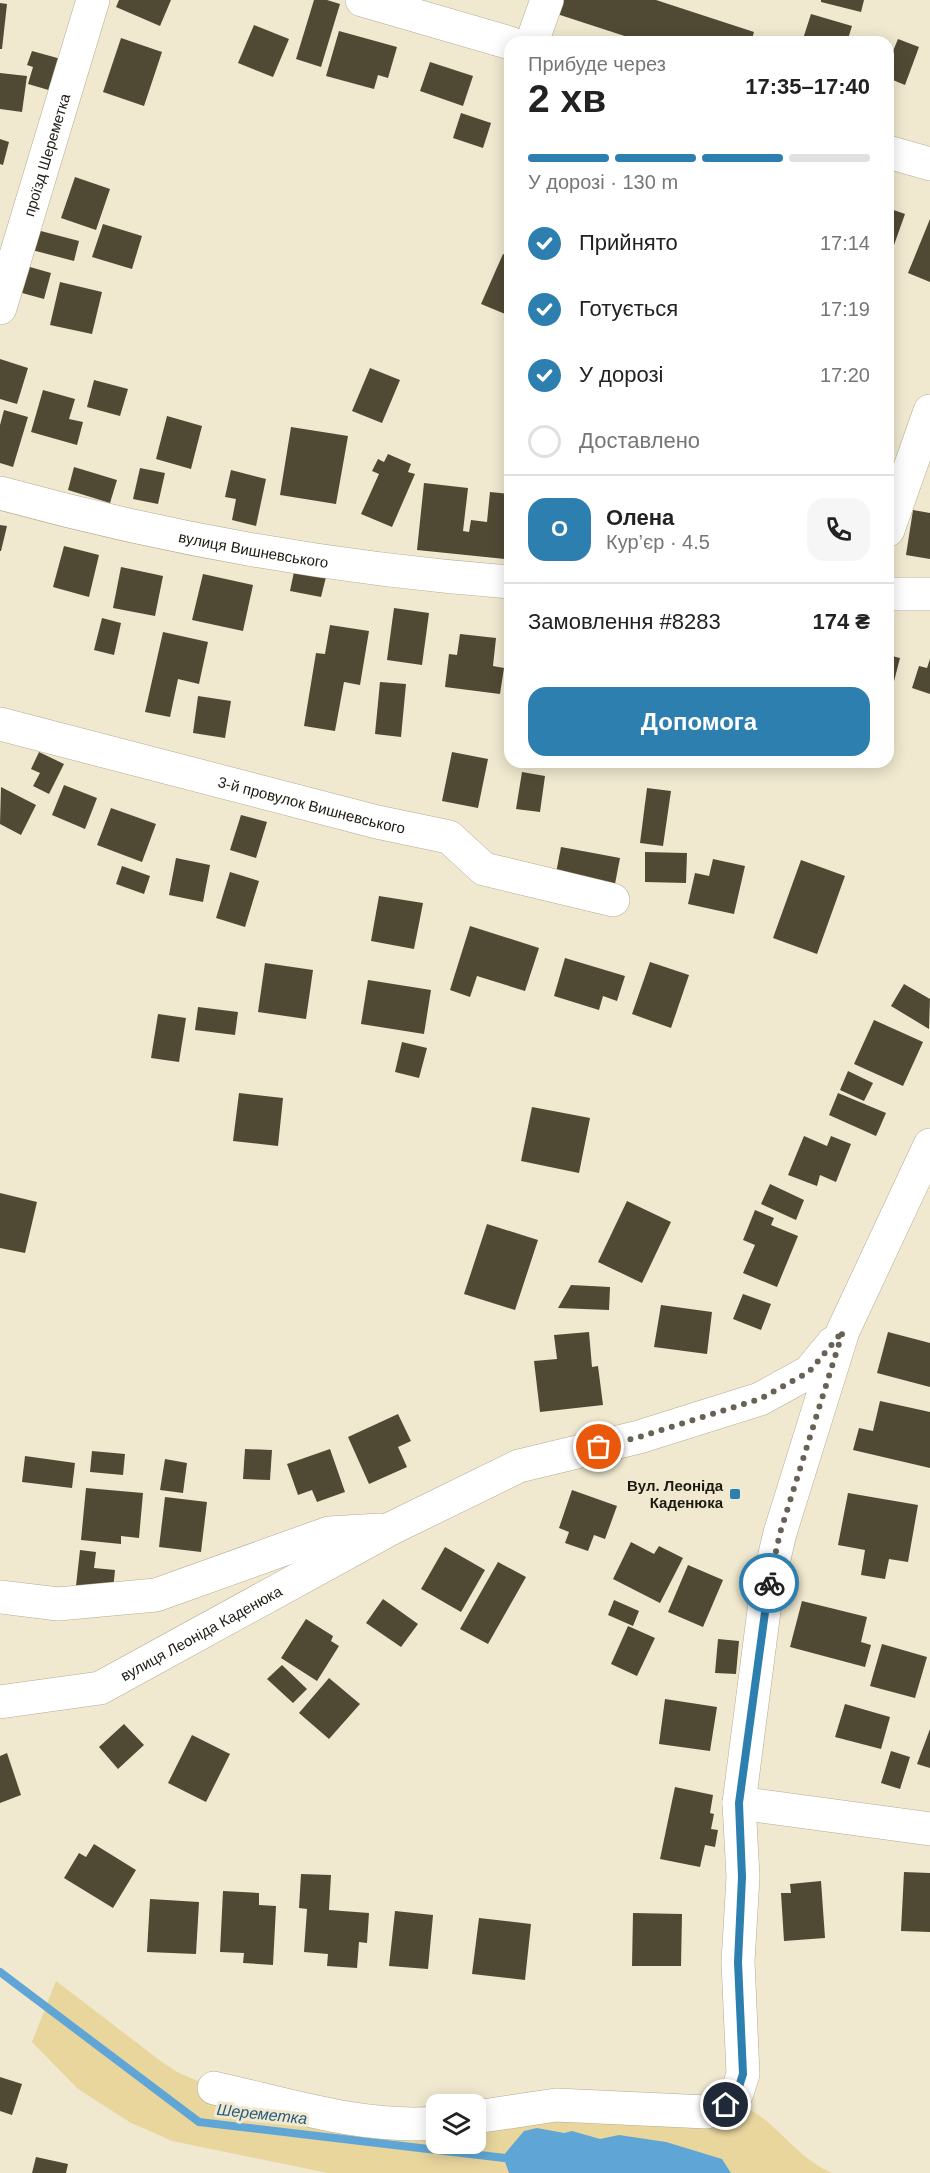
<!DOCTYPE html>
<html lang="uk">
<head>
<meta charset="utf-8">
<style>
  :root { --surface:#fff; --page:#f6f6f6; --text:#222; --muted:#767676; --line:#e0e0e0; --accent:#2d7faf }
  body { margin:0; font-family:Helvetica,sans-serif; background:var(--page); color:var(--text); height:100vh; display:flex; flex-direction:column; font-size:22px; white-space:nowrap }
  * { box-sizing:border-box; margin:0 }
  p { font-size:20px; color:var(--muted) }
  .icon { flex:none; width:33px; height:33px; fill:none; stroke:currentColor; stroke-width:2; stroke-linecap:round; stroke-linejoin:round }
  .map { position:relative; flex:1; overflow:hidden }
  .drawer { position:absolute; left:504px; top:36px; width:390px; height:732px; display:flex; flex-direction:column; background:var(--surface); border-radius:18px; box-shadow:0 3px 15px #0003 }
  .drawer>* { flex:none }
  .fabs { position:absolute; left:426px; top:2094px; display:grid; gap:12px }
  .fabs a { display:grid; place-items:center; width:60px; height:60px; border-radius:12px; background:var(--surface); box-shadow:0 3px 15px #0003; font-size:30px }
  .pin { position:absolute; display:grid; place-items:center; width:51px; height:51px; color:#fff; margin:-26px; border:3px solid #fff; border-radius:50%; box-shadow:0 2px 6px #0007 }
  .courier { position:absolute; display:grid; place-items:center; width:60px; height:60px; margin:-30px; border:4px solid #2d7faf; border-radius:50%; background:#fff; color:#222; box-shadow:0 2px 8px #0007 }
  .headline em { font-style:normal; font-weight:800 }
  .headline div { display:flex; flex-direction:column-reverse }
  .headline { display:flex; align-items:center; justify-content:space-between; height:102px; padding:0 24px }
  h1 { font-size:39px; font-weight:800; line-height:45px }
  .bar { display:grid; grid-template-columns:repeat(4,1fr); gap:9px 6px; align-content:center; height:72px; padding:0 24px }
  .bar i { height:8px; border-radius:4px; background:var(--line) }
  .bar .current { background:var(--accent) }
  .bar p { grid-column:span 4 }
  .line { display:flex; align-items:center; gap:15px; padding:0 24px; border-top:2px solid var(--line) }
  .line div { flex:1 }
  .round { display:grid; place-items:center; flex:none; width:63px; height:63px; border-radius:18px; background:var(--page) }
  ol { padding:0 24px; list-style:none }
  li { display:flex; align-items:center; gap:18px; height:66px }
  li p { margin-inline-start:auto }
  li .icon { padding:6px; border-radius:50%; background:var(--accent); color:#fff; stroke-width:4 }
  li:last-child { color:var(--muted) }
  li i { width:33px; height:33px; border:3px solid var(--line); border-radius:50% }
  .button { display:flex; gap:12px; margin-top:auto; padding:12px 24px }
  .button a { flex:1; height:69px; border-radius:18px; background:var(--accent); color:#fff; font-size:24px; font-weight:800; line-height:69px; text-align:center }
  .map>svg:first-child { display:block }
  .green { fill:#e8d69d }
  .water { fill:#5fa6d6 }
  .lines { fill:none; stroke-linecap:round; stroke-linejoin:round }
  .stream { stroke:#5fa6d6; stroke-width:8 }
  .building { fill:#504a35 }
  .minor-casing { stroke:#b2ab94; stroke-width:34 }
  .minor { stroke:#fff; stroke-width:33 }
  .done { stroke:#676254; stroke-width:6; stroke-dasharray:0 10.8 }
  .route { stroke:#2d7faf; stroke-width:8 }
  .poi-dot { fill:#2d7faf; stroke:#f0e9d0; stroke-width:2 }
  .labels { text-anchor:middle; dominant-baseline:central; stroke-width:6; stroke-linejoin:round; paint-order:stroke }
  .street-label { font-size:15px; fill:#1d1a11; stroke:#f0e9d0 }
  .poi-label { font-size:15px; font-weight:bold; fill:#1d1a11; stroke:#f0e9d0; text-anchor:end }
  .water-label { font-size:16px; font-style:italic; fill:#275b7d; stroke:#f0e9d0 }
</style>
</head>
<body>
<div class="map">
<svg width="930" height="2173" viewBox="0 0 930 2173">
  <rect width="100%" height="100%" fill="#f0e9d0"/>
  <path class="green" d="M56 1981 162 2062 177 2072 214 2088 436 2123V2144H476V2117L745 2107C778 2123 796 2158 832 2173H328L172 2141 152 2132 131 2123 78 2089 32 2042Z"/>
  <path class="water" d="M537 2128 564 2133 572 2131 600 2139 619 2135 666 2142 722 2159 731 2173H509L503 2156 524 2131Z"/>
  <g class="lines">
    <path class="stream" d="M0 1972 199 2122 513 2159"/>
  </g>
  <g class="building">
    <path d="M119 0H171L160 26 116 7Z"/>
    <path d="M314 0H327L340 4 321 67 296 59Z"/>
    <path d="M562 0H656L754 32 751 42H643L557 14Z"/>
    <path d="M821 0H864L861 12 821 2Z"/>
    <path d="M0 3 7 4 2 49H0Z"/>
    <path d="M811 14 852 26 847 42 834 40 833 42H802Z"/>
    <path d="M254 25 289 39 273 77 238 63Z"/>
    <path d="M339 31 397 47 388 78 378 75 374 89 326 76Z"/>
    <path d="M121 38 162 52 144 106 103 92Z"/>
    <path d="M898 39 919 47 905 85 888 78V63Z"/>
    <path d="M32 51 61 59 52 91 28 84 33 67 27 65Z"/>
    <path d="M430 62 473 76 463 106 420 91Z"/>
    <path d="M0 73 27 76 22 112 0 109Z"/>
    <path d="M461 113 491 123 483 148 453 138Z"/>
    <path d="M0 139 9 142 3 165 0 164Z"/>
    <path d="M75 177 110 189 96 230 61 218Z"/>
    <path d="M888 208 905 214 888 262Z"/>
    <path d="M930 219V282L908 273Z"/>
    <path d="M103 224 142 236 132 269 92 257Z"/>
    <path d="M37 230 79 241 74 261 32 250Z"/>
    <path d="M503 254 510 257V316L481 304Z"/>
    <path d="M23 265 51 273 44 299 15 291Z"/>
    <path d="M60 282 102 292 92 334 50 325Z"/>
    <path d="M0 359 28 368 17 404 0 399Z"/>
    <path d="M370 368 400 380 382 423 352 411Z"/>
    <path d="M94 380 128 389 120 416 87 407Z"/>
    <path d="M43 390 75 399 69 419 83 422 77 445 31 432Z"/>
    <path d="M4 410 28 417 13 467 0 463V425Z"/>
    <path d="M167 416 202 426 191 469 156 459Z"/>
    <path d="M291 427 348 436 336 504 280 495Z"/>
    <path d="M388 454 411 464 408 472 415 474 392 527 361 514 379 474 372 471 378 459 384 462Z"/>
    <path d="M74 467 117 480 110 503 68 490Z"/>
    <path d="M140 468 165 473 158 504 133 499Z"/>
    <path d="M231 470 266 479 256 526 232 520 236 499 225 497Z"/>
    <path d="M424 483 468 488 463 531 469 532 471 520 487 522 490 492 510 494V516L505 559 417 550Z"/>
    <path d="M913 510 930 513V559L906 555Z"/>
    <path d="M0 525 7 526 1 551H0Z"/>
    <path d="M64 546 99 555 89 597 53 587Z"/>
    <path d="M121 567 163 576 155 616 113 608Z"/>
    <path d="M295 567 327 573 321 597 290 591Z"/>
    <path d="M203 574 253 585 243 631 192 620Z"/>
    <path d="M394 608 429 613 422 665 387 660Z"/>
    <path d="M102 618 121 623 114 655 94 650Z"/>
    <path d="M330 625 369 631 360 685 344 682 335 731 304 726 316 653 325 654Z"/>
    <path d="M163 632 208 642 199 684 178 679 170 717 145 712Z"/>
    <path d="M460 634 496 638 493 666 504 668 500 694 445 687 449 654 457 655Z"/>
    <path d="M888 655 900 658 891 693 888 692Z"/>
    <path d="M930 659V694L912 688 919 666 927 668Z"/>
    <path d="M380 682 406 684 401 737 375 734Z"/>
    <path d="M198 696 231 701 225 738 193 733Z"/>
    <path d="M39 752 64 764 49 794 33 786 40 773 31 769Z"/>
    <path d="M452 752 488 759 478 808 442 801Z"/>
    <path d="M522 772 545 776 540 812 516 809Z"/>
    <path d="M64 785 97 798 85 829 52 815Z"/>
    <path d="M1 787 36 805 21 835 0 824Z"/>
    <path d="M647 788 671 791 663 846 640 843Z"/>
    <path d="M111 808 156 824 142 862 97 845Z"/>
    <path d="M241 815 267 822 256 858 230 850Z"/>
    <path d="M561 847 620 858 615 884 556 873Z"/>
    <path d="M645 852 687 853 686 883 645 882Z"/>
    <path d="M176 858 210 865 203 902 169 895Z"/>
    <path d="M713 859 745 866 734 914 688 904 695 873 709 876Z"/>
    <path d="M801 860 845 876 817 954 773 938Z"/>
    <path d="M122 866 150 876 144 894 116 884Z"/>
    <path d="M230 872 259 881 245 927 216 918Z"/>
    <path d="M379 896 423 903 414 949 371 941Z"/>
    <path d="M470 926 539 948 525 991 477 976 470 997 450 990Z"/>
    <path d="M565 958 625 976 617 1001 603 996 599 1010 554 996Z"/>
    <path d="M650 962 689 975 671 1028 632 1014Z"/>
    <path d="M265 963 313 970 306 1019 258 1012Z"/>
    <path d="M368 980 431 990 424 1034 361 1024Z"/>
    <path d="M904 984 930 999 929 1029 891 1006Z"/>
    <path d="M198 1007 238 1012 235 1035 195 1030Z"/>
    <path d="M158 1014 186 1018 179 1062 151 1058Z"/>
    <path d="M874 1020 923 1042 903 1086 854 1064Z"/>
    <path d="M402 1042 427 1048 419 1078 395 1072Z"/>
    <path d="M848 1071 873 1083 864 1101 840 1090Z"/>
    <path d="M239 1093 283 1098 278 1146 233 1141Z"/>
    <path d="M838 1093 886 1113 876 1136 829 1115Z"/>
    <path d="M532 1107 590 1118 579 1173 521 1161Z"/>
    <path d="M804 1136 827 1146 831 1136 851 1144 836 1182 820 1175 817 1186 788 1175Z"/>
    <path d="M770 1184 804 1200 796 1220 761 1204Z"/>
    <path d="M0 1193 37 1202 25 1253 0 1248Z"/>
    <path d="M627 1201 671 1222 642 1283 598 1262Z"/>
    <path d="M755 1210 774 1218 771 1225 798 1236 777 1287 743 1273 755 1245 743 1240Z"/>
    <path d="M487 1224 538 1240 515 1310 464 1294Z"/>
    <path d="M571 1285 610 1287 609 1310 558 1308Z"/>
    <path d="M743 1294 771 1304 761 1330 733 1319Z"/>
    <path d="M661 1305 712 1312 707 1354 654 1347Z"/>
    <path d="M589 1332 592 1367 598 1366 603 1405 540 1412 534 1361 557 1359 554 1335Z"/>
    <path d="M888 1332 930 1343V1387L877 1373Z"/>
    <path d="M880 1401 930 1412V1468L853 1450 859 1428 873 1431Z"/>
    <path d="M398 1414 411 1441 398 1447 407 1467 369 1484 348 1437Z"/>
    <path d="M245 1449 272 1450 270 1480 243 1479Z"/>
    <path d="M330 1449 345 1492 317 1502 312 1490 298 1495 287 1464Z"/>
    <path d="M92 1451 125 1454 123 1475 90 1472Z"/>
    <path d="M25 1456 75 1463 72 1488 22 1482Z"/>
    <path d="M165 1459 187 1463 183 1493 160 1490Z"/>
    <path d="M86 1488 143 1493 139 1538 121 1536V1544L81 1540Z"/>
    <path d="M572 1490 617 1506 605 1539 594 1535 588 1551 565 1543 569 1532 559 1528Z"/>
    <path d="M848 1493 918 1505 908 1562 889 1559 885 1579 861 1575 865 1550 838 1545Z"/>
    <path d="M165 1497 207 1502 201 1552 159 1547Z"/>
    <path d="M631 1542 654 1554 659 1546 683 1558 660 1603 613 1579Z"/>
    <path d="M445 1547 485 1570 461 1612 421 1589Z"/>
    <path d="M80 1550 96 1552 94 1568 115 1570 113 1591 76 1586Z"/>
    <path d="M498 1562 526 1577 488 1644 460 1629Z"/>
    <path d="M688 1565 723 1580 703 1627 668 1612Z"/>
    <path d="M383 1599 418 1624 401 1647 366 1623Z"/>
    <path d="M614 1600 639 1611 633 1626 608 1615Z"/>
    <path d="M802 1601 867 1617 861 1642 871 1645 865 1667 790 1647Z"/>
    <path d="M306 1619 333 1636 331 1641 339 1646 317 1681 281 1658Z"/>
    <path d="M628 1626 655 1638 637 1676 611 1664Z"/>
    <path d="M718 1639 739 1641 736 1674 715 1673Z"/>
    <path d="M882 1644 927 1657 915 1698 870 1686Z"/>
    <path d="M282 1665 307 1689 293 1703 267 1679Z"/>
    <path d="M329 1678 360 1704 329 1739 299 1713Z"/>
    <path d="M665 1699 717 1707 710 1751 659 1744Z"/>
    <path d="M845 1704 890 1717 881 1749 835 1737Z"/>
    <path d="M124 1724 144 1745 118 1769 99 1747Z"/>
    <path d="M930 1729V1768L917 1764Z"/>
    <path d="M192 1735 230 1754 206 1802 168 1783Z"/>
    <path d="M891 1751 910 1757 900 1789 881 1783Z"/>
    <path d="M7 1753 21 1795 0 1803V1756Z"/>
    <path d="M675 1787 713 1795 710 1813 714 1814 711 1829 718 1830 715 1847 705 1845 700 1867 660 1859Z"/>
    <path d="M94 1844 136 1870 113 1908 64 1878 79 1853 86 1857Z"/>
    <path d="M904 1872 930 1873V1932L901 1931Z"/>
    <path d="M301 1874 331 1875 329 1910 369 1913 367 1943 359 1942 357 1968 327 1966 328 1954 304 1952 307 1909 299 1908Z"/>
    <path d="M821 1881 825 1938 784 1941 781 1893H791L790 1884Z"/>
    <path d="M223 1891 259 1893V1905L276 1906 273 1965 243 1963 244 1953 220 1952Z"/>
    <path d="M150 1899 199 1902 196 1954 147 1952Z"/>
    <path d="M395 1911 433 1915 428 1969 389 1966Z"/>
    <path d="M633 1913 682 1914 681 1966H632Z"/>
    <path d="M479 1918 531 1924 525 1980 472 1974Z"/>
    <path d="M0 2077 22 2084 12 2115 0 2111Z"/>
    <path d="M36 2157 68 2164 66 2173H32Z"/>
  </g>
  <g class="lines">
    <g class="minor-casing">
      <g id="minor">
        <path d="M362 0 510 43"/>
        <path d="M532 42 547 0"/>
        <path d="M888 152 930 164"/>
        <path id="s1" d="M0 308 93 0"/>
        <path id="s2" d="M0 493C167 539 337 569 510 582"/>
        <path d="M888 530 930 411"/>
        <path d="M888 594H930"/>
        <path id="s3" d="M0 724 377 822 449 837 484 869 613 900"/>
        <path d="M0 1597 58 1604 156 1595 329 1533 380 1530"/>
        <path id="s4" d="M0 1702 100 1688 390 1529 519 1466 639 1437 760 1399 809 1372 833 1343"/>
        <path d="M739 1803 930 1829"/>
        <path d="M214 2088C286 2104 362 2129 436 2123"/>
        <path d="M476 2117 556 2105 707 2112 726 2105 737 2093 743 2074 738 1962 743 1877 739 1803 765 1603 772 1567 780 1533 843 1331 930 1145"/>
      </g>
    </g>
    <use href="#minor" class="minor"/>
  </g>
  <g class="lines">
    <path class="done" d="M599 1447 639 1437 760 1399 809 1372 843 1331 780 1533 769 1583"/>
    <path class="route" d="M726 2105 737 2093 743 2074 738 1962 742 1877 739 1803 769 1583"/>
  </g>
  <rect class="poi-dot" x="729" y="1488" width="12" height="12" rx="3"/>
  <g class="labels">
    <g class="street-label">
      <text stroke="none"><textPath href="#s1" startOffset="160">проїзд Шереметка</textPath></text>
      <text stroke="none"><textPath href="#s2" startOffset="260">вулиця Вишневського</textPath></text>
      <text stroke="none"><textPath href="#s3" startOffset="322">3-й провулок Вишневського</textPath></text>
      <text stroke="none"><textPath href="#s4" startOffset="216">вулиця Леоніда Каденюка</textPath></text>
    </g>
    <g class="poi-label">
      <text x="723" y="1485">Вул. Леоніда<tspan x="723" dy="17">Каденюка</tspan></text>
    </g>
    <g class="water-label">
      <text transform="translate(262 2114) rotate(6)">Шереметка</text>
    </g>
  </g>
</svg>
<div class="fabs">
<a><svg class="icon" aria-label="layers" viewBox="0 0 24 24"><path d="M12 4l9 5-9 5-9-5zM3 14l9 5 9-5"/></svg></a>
</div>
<div class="pin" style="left:599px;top:1447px;background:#ea580c"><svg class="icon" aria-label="bag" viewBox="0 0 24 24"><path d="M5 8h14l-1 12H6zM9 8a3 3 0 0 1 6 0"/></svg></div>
<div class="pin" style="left:726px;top:2105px;background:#1f2937"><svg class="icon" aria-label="home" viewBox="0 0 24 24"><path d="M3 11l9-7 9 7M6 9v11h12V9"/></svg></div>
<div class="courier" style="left:769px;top:1583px"><svg class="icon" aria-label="bike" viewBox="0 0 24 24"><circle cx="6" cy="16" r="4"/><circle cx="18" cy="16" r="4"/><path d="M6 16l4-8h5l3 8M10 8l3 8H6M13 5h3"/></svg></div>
<section class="drawer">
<div class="headline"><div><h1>2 хв</h1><p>Прибуде через</p></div><em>17:35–17:40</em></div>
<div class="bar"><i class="current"></i><i class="current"></i><i class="current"></i><i></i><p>У дорозі · 130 m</p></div>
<ol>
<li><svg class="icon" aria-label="check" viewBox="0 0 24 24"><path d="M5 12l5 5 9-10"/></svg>Прийнято<p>17:14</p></li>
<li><svg class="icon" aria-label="check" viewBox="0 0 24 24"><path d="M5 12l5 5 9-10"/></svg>Готується<p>17:19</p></li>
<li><svg class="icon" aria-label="check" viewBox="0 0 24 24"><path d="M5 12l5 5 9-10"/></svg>У дорозі<p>17:20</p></li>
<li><i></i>Доставлено</li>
</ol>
<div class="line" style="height:108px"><b class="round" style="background:var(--accent);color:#fff">О</b><div><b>Олена</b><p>Кур’єр · 4.5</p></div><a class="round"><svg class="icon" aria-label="phone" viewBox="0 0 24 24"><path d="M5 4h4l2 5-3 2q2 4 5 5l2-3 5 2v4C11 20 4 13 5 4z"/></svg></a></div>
<div class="line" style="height:78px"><div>Замовлення #8283</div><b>174 ₴</b></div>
<div class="button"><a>Допомога</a></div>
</section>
</div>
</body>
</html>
